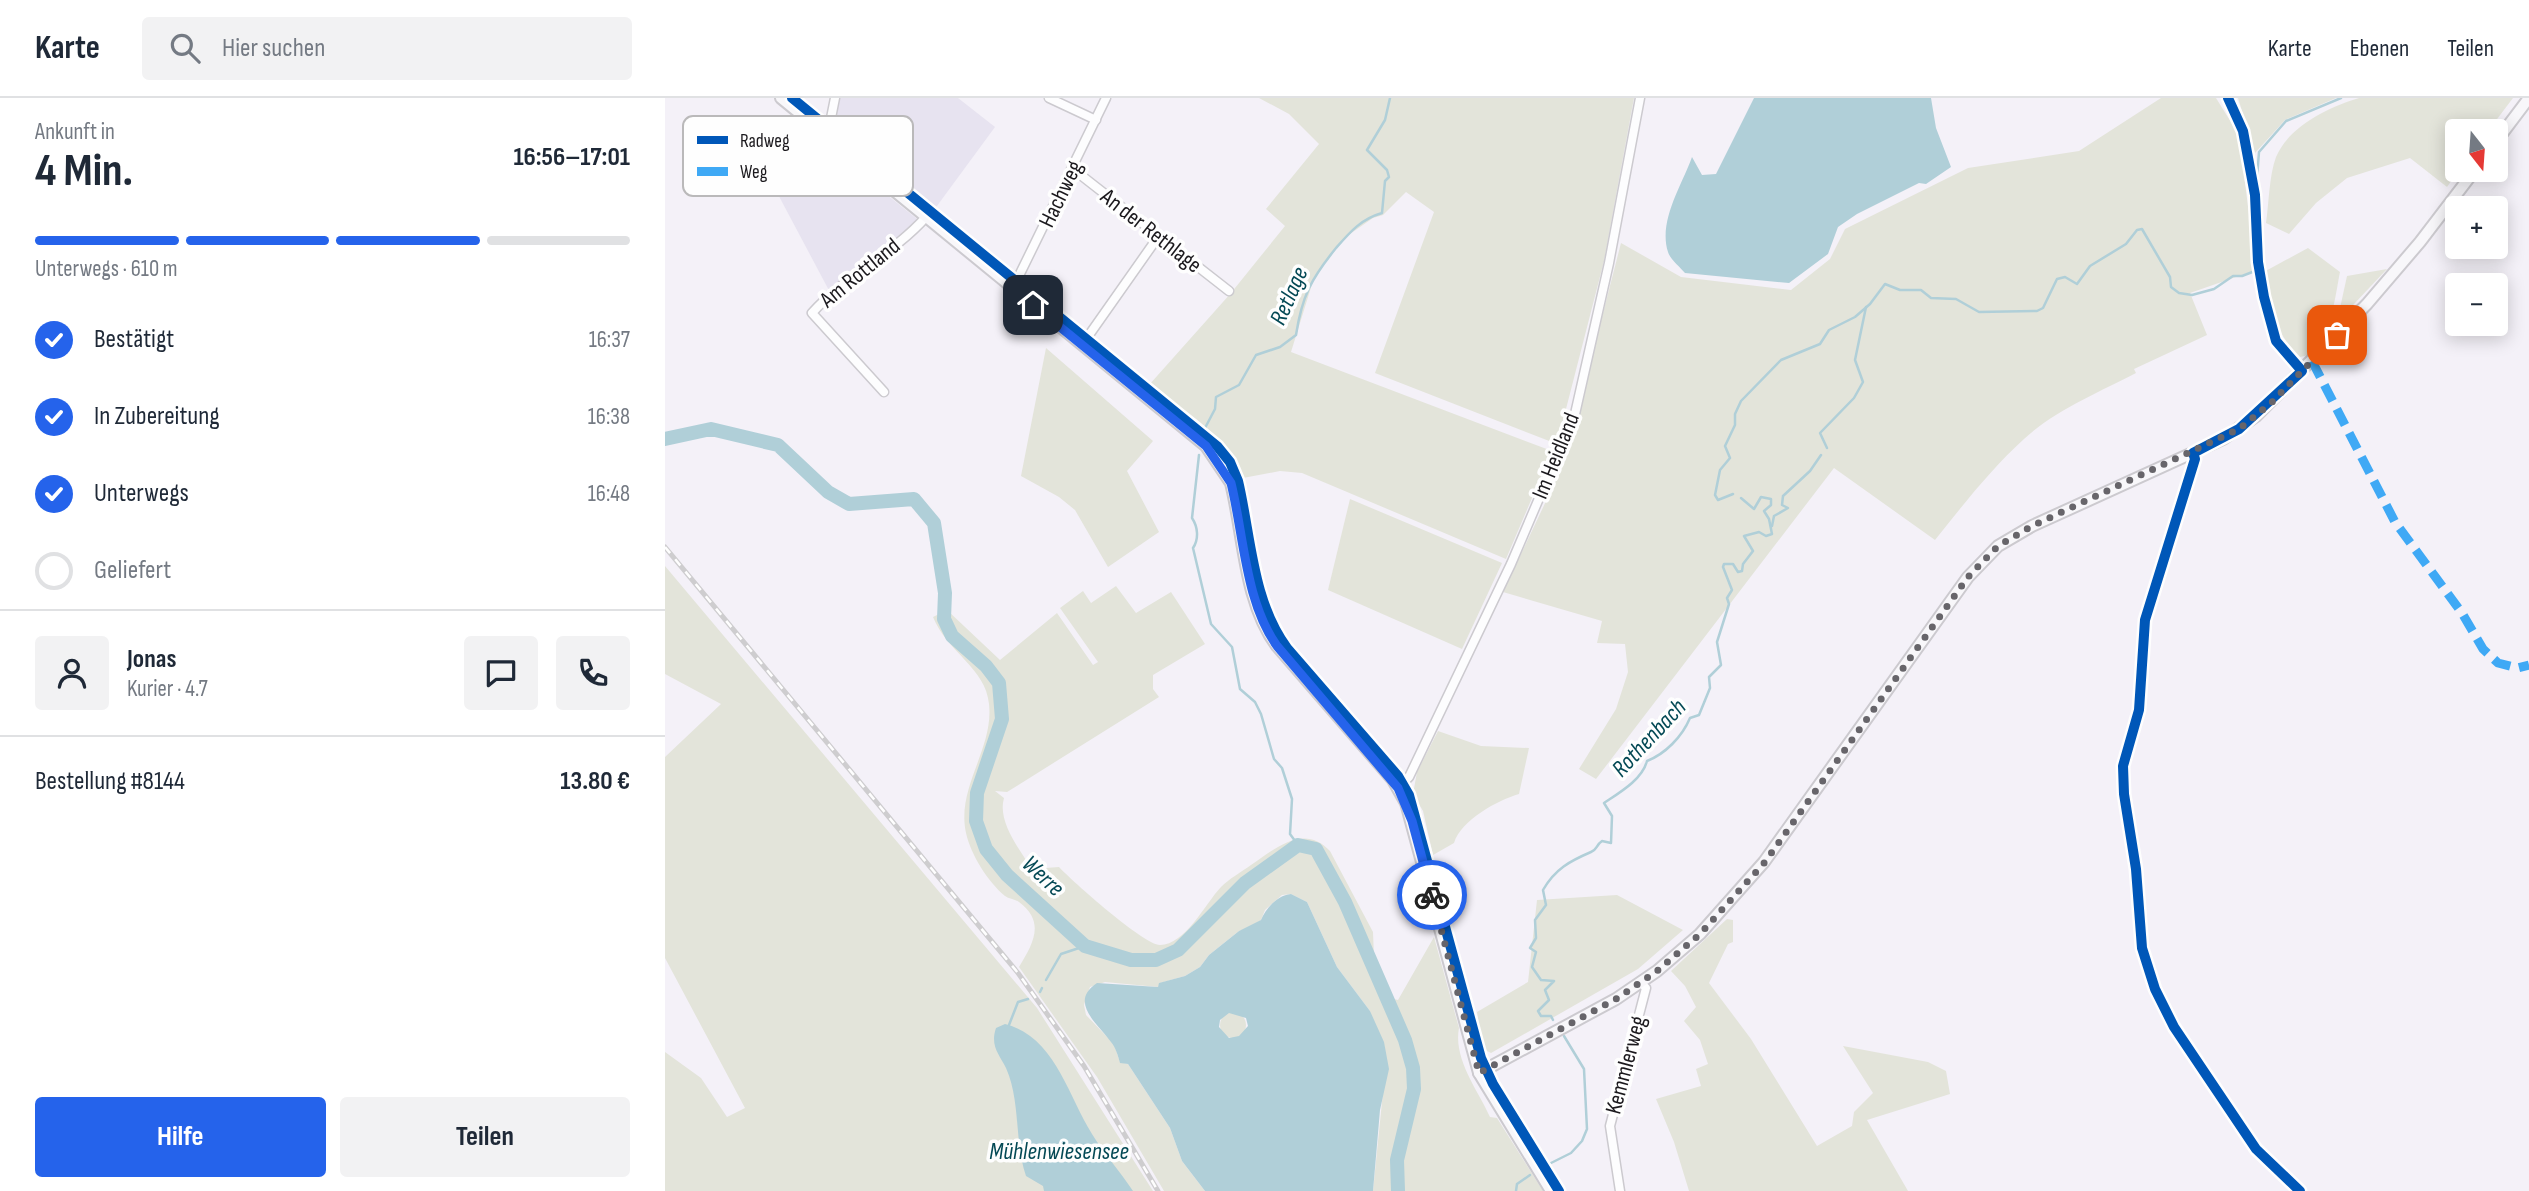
<!DOCTYPE html>
<html lang="de">
<head>
<meta charset="utf-8">
<style>
  :root { --surface:#fff; --page:#f2f2f3; --text:#1f2937; --muted:#747a83; --line:#e0e1e3; --accent:#2563eb }
  body { margin:0; font-family:"Sofia Sans Condensed",sans-serif; background:var(--page); color:var(--text); height:100vh; display:flex; flex-direction:column; font-size:26px; white-space:nowrap }
  * { box-sizing:border-box; margin:0 }
  p { font-size:23px; color:var(--muted) }
  .icon { flex:none; width:38px; height:38px; fill:none; stroke:currentColor; stroke-width:2; stroke-linecap:round; stroke-linejoin:round }
  .map { position:relative; flex:1; overflow:hidden }
  .panel { display:flex; flex-direction:column; background:var(--surface); width:665px }
  .panel>* { flex:none }
  .needle { width:46px; rotate:163deg }
  .buttons { position:absolute; left:1780px; top:21px; display:grid; gap:14px }
  .buttons a { display:grid; place-items:center; width:63px; height:63px; border-radius:7px; background:var(--surface); box-shadow:0 4px 18px #0003; font-size:35px }
  .pin { position:absolute; display:grid; place-items:center; width:60px; height:60px; color:#fff; margin:-30px; border-radius:14px; box-shadow:0 4px 10px #0006 }
  .courier { position:absolute; display:grid; place-items:center; width:70px; height:70px; margin:-35px; border:5px solid #2563eb; border-radius:50%; background:#fff; color:#222; box-shadow:0 2px 9px #0007 }
  .summary em { font-style:normal; font-weight:700 }
  .summary div { display:flex; flex-direction:column-reverse }
  .summary { display:flex; align-items:center; justify-content:space-between; height:119px; padding:0 35px }
  h1 { font-size:46px; font-weight:700; line-height:52px }
  .bar { display:grid; grid-template-columns:repeat(4,1fr); gap:10px 7px; align-content:center; height:84px; padding:0 35px }
  .bar i { height:9px; border-radius:5px; background:var(--line) }
  .bar .active { background:var(--accent) }
  .bar p { grid-column:span 4 }
  .line { display:flex; align-items:center; gap:18px; padding:0 35px; border-top:2px solid var(--line) }
  .line div { flex:1 }
  .round { display:grid; place-items:center; flex:none; width:74px; height:74px; border-radius:7px; background:var(--page) }
  ol { padding:0 35px; list-style:none }
  li { display:flex; align-items:center; gap:21px; height:77px }
  li p { margin-inline-start:auto }
  li .icon { padding:7px; border-radius:50%; background:var(--accent); color:#fff; stroke-width:4 }
  li:last-child { color:var(--muted) }
  li i { width:38px; height:38px; border:4px solid var(--line); border-radius:50% }
  .cta { display:flex; gap:14px; margin-top:auto; padding:14px 35px }
  .cta a { flex:1; height:80px; border-radius:7px; background:var(--accent); color:#fff; font-size:28px; font-weight:700; line-height:80px; text-align:center }
  .cta a+a { background:var(--page); color:var(--text) }
  header { display:flex; align-items:center; gap:42px; box-sizing:border-box; height:98px; padding:0 35px; background:var(--surface); border-bottom:2px solid var(--line) }
  header strong { font-size:33px }
  nav { display:flex; gap:38px; margin-inline-start:auto; font-size:24px }
  .search { width:490px; height:63px; background:var(--page); display:flex; align-items:center; gap:18px; box-sizing:border-box; padding:0 24px; border-radius:7px; color:var(--muted); font-size:26px }
  main { display:flex; flex:1; min-height:0 }
  .map>svg:first-child { display:block }
  .built { fill:#e7e3f0 }
  .green { fill:#e3e4da }
  .water { fill:#b0cfd8; fill-rule:evenodd }
  .lines { fill:none; stroke-linecap:round; stroke-linejoin:round }
  .stream { stroke:#b0cfd8; stroke-width:2.5 }
  .river { stroke:#b0cfd8; stroke-width:14 }
  .street-casing { stroke:#cccacf; stroke-width:11 }
  .secondary-casing { stroke:#cccacf; stroke-width:14 }
  .street { stroke:#fdfdfe; stroke-width:8 }
  .secondary { stroke:#f8f7fa; stroke-width:10 }
  .rail-casing { stroke:#cecdcf; stroke-width:5 }
  .rail { stroke:#fefefe; stroke-width:2.5; stroke-dasharray:8; stroke-linecap:butt }
  .quiet { stroke:#3fa9f5; stroke-width:9; stroke-dasharray:18 9; stroke-linecap:butt }
  .cycleway-casing { stroke:#fefefe; stroke-width:15 }
  .cycleway { stroke:#0057b8; stroke-width:10 }
  .done { stroke:#67656a; stroke-width:7; stroke-dasharray:0 12.6 }
  .route { stroke:#2563eb; stroke-width:9 }
  .labels { text-anchor:middle; dominant-baseline:central; stroke-width:7; stroke-linejoin:round; paint-order:stroke }
  .street-label { font-size:23px; fill:#1b191d; stroke:#fefefe }
  .water-label { font-size:24px; font-style:italic; fill:#044955; stroke:#fefefe }
  .key { fill:#fefefe; stroke:#bab9ba; stroke-width:2 }
  .key-label { font-size:19px; fill:#1b191d }
</style>
</head>
<body>
<header>
<strong>Karte</strong>
<div class="search"><svg class="icon" aria-label="search" viewBox="0 0 24 24"><circle cx="10" cy="10" r="6"/><path d="M15 15l6 6"/></svg>Hier suchen</div>
<nav><a>Karte</a><a>Ebenen</a><a>Teilen</a></nav>
</header>
<main>
<section class="panel">
<div class="summary"><div><h1>4 Min.</h1><p>Ankunft in</p></div><em>16:56–17:01</em></div>
<div class="bar"><i class="active"></i><i class="active"></i><i class="active"></i><i></i><p>Unterwegs · 610 m</p></div>
<ol>
<li><svg class="icon" aria-label="check" viewBox="0 0 24 24"><path d="M5 12l5 5 9-10"/></svg>Bestätigt<p>16:37</p></li>
<li><svg class="icon" aria-label="check" viewBox="0 0 24 24"><path d="M5 12l5 5 9-10"/></svg>In Zubereitung<p>16:38</p></li>
<li><svg class="icon" aria-label="check" viewBox="0 0 24 24"><path d="M5 12l5 5 9-10"/></svg>Unterwegs<p>16:48</p></li>
<li><i></i>Geliefert</li>
</ol>
<div class="line" style="height:126px"><a class="round"><svg class="icon" aria-label="person" viewBox="0 0 24 24"><circle cx="12" cy="8" r="4"/><path d="M4 21q1-7 8-7t8 7"/></svg></a><div><b>Jonas</b><p>Kurier · 4.7</p></div><a class="round"><svg class="icon" aria-label="chat" viewBox="0 0 24 24"><path d="M4 5h16v11H9l-5 4z"/></svg></a><a class="round"><svg class="icon" aria-label="phone" viewBox="0 0 24 24"><path d="M5 4h4l2 5-3 2q2 4 5 5l2-3 5 2v4C11 20 4 13 5 4z"/></svg></a></div>
<div class="line" style="height:91px"><div>Bestellung #8144</div><b>13.80 €</b></div>
<div class="cta"><a>Hilfe</a><a>Teilen</a></div>
</section>
<div class="map">
<svg width="1864" height="1093" viewBox="0 0 1864 1093">
  <rect width="100%" height="100%" fill="#f4f1f8"/>
  <g class="built">
    <path d="M173 0H293L330 29 269 112 171 33Z"/>
    <path d="M150 39 257 125 167 198 108 87Z"/>
  </g>
  <g class="green">
    <path d="M594 0H969L939 163 892 346 710 275 769 114 741 94 718 117 708 120 682 138 658 167 648 183 626 254 887 353 841 461 637 375 615 373 578 380C562 336 520 314 484 287L566 195 620 128 601 111 654 46 624 16Z"/>
    <path d="M1496 0H1551L1574 37 1591 172 1525 195 1542 237 1469 271 1471 275C1435 294 1390 312 1359 341 1326 371 1298 407 1270 442L1169 370 931 681 914 671 951 611 963 574 960 546 932 545 937 523 838 494 900 363 956 145 1016 179 1126 192 1165 161 1180 131 1303 70 1414 53Z"/>
    <path d="M1573 0H1671L1620 22 1590 55Z"/>
    <path d="M1694 0H1848L1823 33H1792V72H1794L1782 89 1745 60 1682 80 1651 105 1624 136 1601 125C1604 105 1604 78 1611 59 1624 28 1664 9 1694 0Z"/>
    <path d="M1643 150 1675 174C1670 198 1665 255 1635 259 1612 240 1603 203 1597 175Z"/>
    <path d="M1722 171 1672 224 1682 178Z"/>
    <path d="M381 250 488 343 462 373 494 434 443 469 410 412 394 399 356 378Z"/>
    <path d="M685 401 837 465 797 551 663 492Z"/>
    <path d="M0 468 372 910 488 1093H0V954L36 980 62 1019 80 1010 0 860V659L56 606 0 576Z"/>
    <path d="M451 488 471 515 506 494 540 546 488 577V591L494 599 342 694 330 693 339 700C332 724 355 752 367 771L394 769C407 783 479 847 495 847 520 847 540 806 556 789 564 781 576 774 586 767 611 750 639 725 665 753L708 834 709 859 729 901 733 902 769 839 794 930C788 961 813 992 825 1019L832 1020 878 1093H708L718 994 705 913 672 869 642 804 626 796 617 797 600 812 596 822 586 830 574 833 544 857 535 869 520 878 495 885 493 889 440 884 425 889 419 907 421 917 449 946 455 964 463 966 505 1030 517 1063 540 1093H499L432 979 354 869C368 846 381 824 354 804 350 801 344 801 340 798 323 784 306 757 301 735 291 689 329 651 324 606 321 570 282 554 268 519L282 512 335 562 392 515 428 567 433 564 395 510 418 493 426 505Z"/>
    <path d="M773 633 816 648 864 650 854 696C833 702 796 722 789 745L768 757 758 713 748 696 752 674Z"/>
    <path d="M952 797 1018 832 973 871 826 955 818 951 812 914 863 884 872 802Z"/>
    <path d="M1062 821 1068 822V844L1063 846 1044 885 1086 941 1152 1048 1187 1028 1189 1014 1208 995 1178 948 1263 964 1281 973 1285 996 1202 1022 1243 1093H1024L1009 1044 991 1001 1036 988 1031 971 1043 966 1035 942 1019 923 1031 909 1020 888 1006 873Z"/>
    <circle cx="568" cy="927" r="13"/>
  </g>
  <g class="water">
    <path d="M1089 0H1266L1271 30 1286 69 1261 86 1254 85 1192 116 1173 129 1163 156 1124 185 1020 175C1015 169 1005 161 1003 154 993 123 1017 87 1027 59L1037 77 1051 76Z"/>
    <path d="M626 796 642 804 672 869 705 913 719 944 724 971 715 1012 708 1093H540L517 1063 505 1030 463 966 455 965C453 958 451 950 446 944 433 926 403 904 432 885L493 889 494 885 520 878 535 869 544 857 574 833 596 822C601 810 613 797 626 796ZM564 915 581 920 583 928 574 938 564 940 554 929 555 922Z"/>
    <path d="M340 926C390 939 402 996 427 1036 439 1056 455 1073 468 1093H379L378 1088 361 1078C349 1043 356 1004 341 970 334 956 325 948 331 930Z"/>
  </g>
  <g class="lines">
    <g class="stream">
      <path d="M1598 171 1592 80 1594 54 1621 23 1676 0"/>
      <path d="M540 330 550 311 551 299 574 287 591 257 615 249 631 237C637 198 646 181 671 150 685 134 696 121 717 115L720 83 724 79 722 72 702 52 720 22 725 0"/>
      <path d="M1162 350 1155 335 1189 300 1198 284 1190 262 1201 209"/>
      <path d="M534 357 527 420C533 429 534 441 528 450L546 526 567 549 575 591 590 604 596 616 609 661 617 670 627 701 625 736 633 747"/>
      <path d="M1068 396 1053 402 1050 397 1055 372 1065 360 1060 348 1070 327V316L1076 303 1116 262 1155 246 1164 232 1190 219 1205 206 1220 186 1235 192H1256L1266 200 1291 201 1314 214 1372 213 1378 210 1392 181 1400 179 1412 186 1425 168 1461 146 1472 132 1477 131 1505 179 1506 189 1514 195 1527 197 1549 191 1568 178H1577L1590 173"/>
      <path d="M1107 428 1109 418 1123 410 1117 407 1118 398 1145 373 1156 357"/>
      <path d="M381 882 396 856 420 848"/>
      <path d="M375 894 377 890"/>
      <path d="M888 922 886 918H876L873 913 884 902 880 892 889 883 876 882 867 869 871 854 865 850 871 840 870 822 881 807 878 792C890 771 905 763 926 754 932 752 931 747 937 743L946 745 947 718 939 705C954 695 977 682 982 663 1000 656 1017 639 1025 620L1034 617 1045 590 1044 579 1056 567 1052 544 1064 506 1062 500 1067 492 1058 469 1059 466H1068L1073 474 1077 473 1078 466 1088 453 1079 438 1094 434 1101 438 1107 436 1104 421 1099 413 1106 407V401L1096 399 1089 411 1076 400"/>
      <path d="M344 927 353 904 363 901"/>
      <path d="M882 1067 906 1055 917 1043 922 1031 919 971 899 938"/>
      <path d="M851 1093 852 1086 865 1077"/>
    </g>
    <path class="river" d="M0 341 46 331 113 347 163 394 184 406 249 401 269 425 280 495 279 521 287 538 321 568 334 585 337 621 312 695 311 723 321 751 342 777 420 848 466 862H491L513 852 580 785 633 747 651 751 680 804 740 942 748 970 749 991 732 1062 733 1093"/>
    <g class="street-casing">
      <g id="street">
        <path d="M384 0 431 22"/>
        <path d="M160 36 164 30 170 0"/>
        <path d="M408 71 564 193"/>
        <path d="M348 190 441 0"/>
        <path d="M417 247 493 139"/>
        <path d="M219 294 147 215C180 178 228 156 261 119"/>
        <path d="M733 690 744 679 846 466 910 316 944 165 975 0"/>
        <path d="M955 1093 945 1028 981 890 976 885"/>
      </g>
    </g>
    <g class="secondary-casing">
      <g id="secondary">
        <path d="M116 0 541 348 566 385C579 437 579 504 612 548L728 682 741 705 814 975 886 1093"/>
        <path d="M1830 45 1864 0"/>
        <path d="M814 975 951 901 992 873 1035 836 1099 764 1303 479 1333 448 1367 428 1558 341 1591 318 1702 206 1755 144 1810 72"/>
      </g>
    </g>
    <use href="#street" class="street"/>
    <use href="#secondary" class="secondary"/>
    <g class="rail-casing">
      <path id="rail" d="M0 449 353 875 419 968 493 1093"/>
    </g>
    <use href="#rail" class="rail"/>
    <path class="quiet" d="M1647 263 1730 424 1797 515 1818 551 1833 565 1852 570 1864 567"/>
    <g class="cycleway-casing">
      <g id="cycleway">
        <path d="M127 0 552 348 565 364 573 383C586 438 587 503 622 550L733 678 744 697 816 960 828 986 894 1093"/>
        <path d="M1563 0 1578 33 1590 97 1593 164 1599 199 1611 243 1637 273 1574 331 1528 355 1530 361 1480 522 1474 612 1458 668 1459 696 1471 771 1477 850 1490 891 1509 929 1591 1051 1635 1093"/>
      </g>
    </g>
    <use href="#cycleway" class="cycleway"/>
  </g>
  <g class="lines">
    <path class="done" d="M767 797 814 975 951 901 992 873 1035 836 1100 764 1303 479 1333 448 1367 428 1574 331 1607 304 1672 237"/>
    <path class="route" d="M368 207 541 348 566 385C579 438 580 503 612 548L733 690 747 723 767 797"/>
  </g>
  <g class="labels">
    <g class="street-label">
      <text transform="translate(396 96) rotate(-64)">Hachweg</text>
      <text transform="translate(486 133) rotate(38)">An der Rethlage</text>
      <text transform="translate(195 175) rotate(-39)">Am Rottland</text>
      <text transform="translate(891 358) rotate(-68)">Im Heidland</text>
      <text transform="translate(961 967) rotate(-75)">Kemmlerweg</text>
    </g>
    <g class="water-label">
      <text transform="translate(624 198) rotate(-66)">Retlage</text>
      <text transform="translate(984 640) rotate(-47)">Rothenbach</text>
      <text transform="translate(378 778) rotate(43)">Werre</text>
      <text x="394" y="1053">Mühlenwiesensee</text>
    </g>
  </g>
  <rect x="18" y="18" width="230" height="80" rx="10" class="key"/>
  <rect x="32" y="38" width="31" height="8" fill="#0057b8"/>
  <rect x="32" y="69" width="31" height="9" fill="#3fa9f5"/>
  <g class="key-label">
    <text x="75" y="49">Radweg</text>
    <text x="75" y="80">Weg</text>
  </g>
</svg>
<div class="buttons">
<a><svg class="needle" viewBox="-14 -14 28 28"><path d="M0-13l5 13h-10z" fill="#e53935"/><path d="M0 13l5-13h-10z" fill="#747a83"/></svg></a>
<a>+</a>
<a>−</a>
</div>
<div class="pin" style="left:1672px;top:237px;background:#ea580c"><svg class="icon" aria-label="bag" viewBox="0 0 24 24"><path d="M5 8h14l-1 12H6zM9 8a3 3 0 0 1 6 0"/></svg></div>
<div class="pin" style="left:368px;top:207px;background:#1f2937"><svg class="icon" aria-label="home" viewBox="0 0 24 24"><path d="M3 11l9-7 9 7M6 9v11h12V9"/></svg></div>
<div class="courier" style="left:767px;top:797px"><svg class="icon" aria-label="bike" viewBox="0 0 24 24"><circle cx="6" cy="16" r="4"/><circle cx="18" cy="16" r="4"/><path d="M6 16l4-8h5l3 8M10 8l3 8H6M13 5h3"/></svg></div>
</div>
</main>
</body>
</html>
